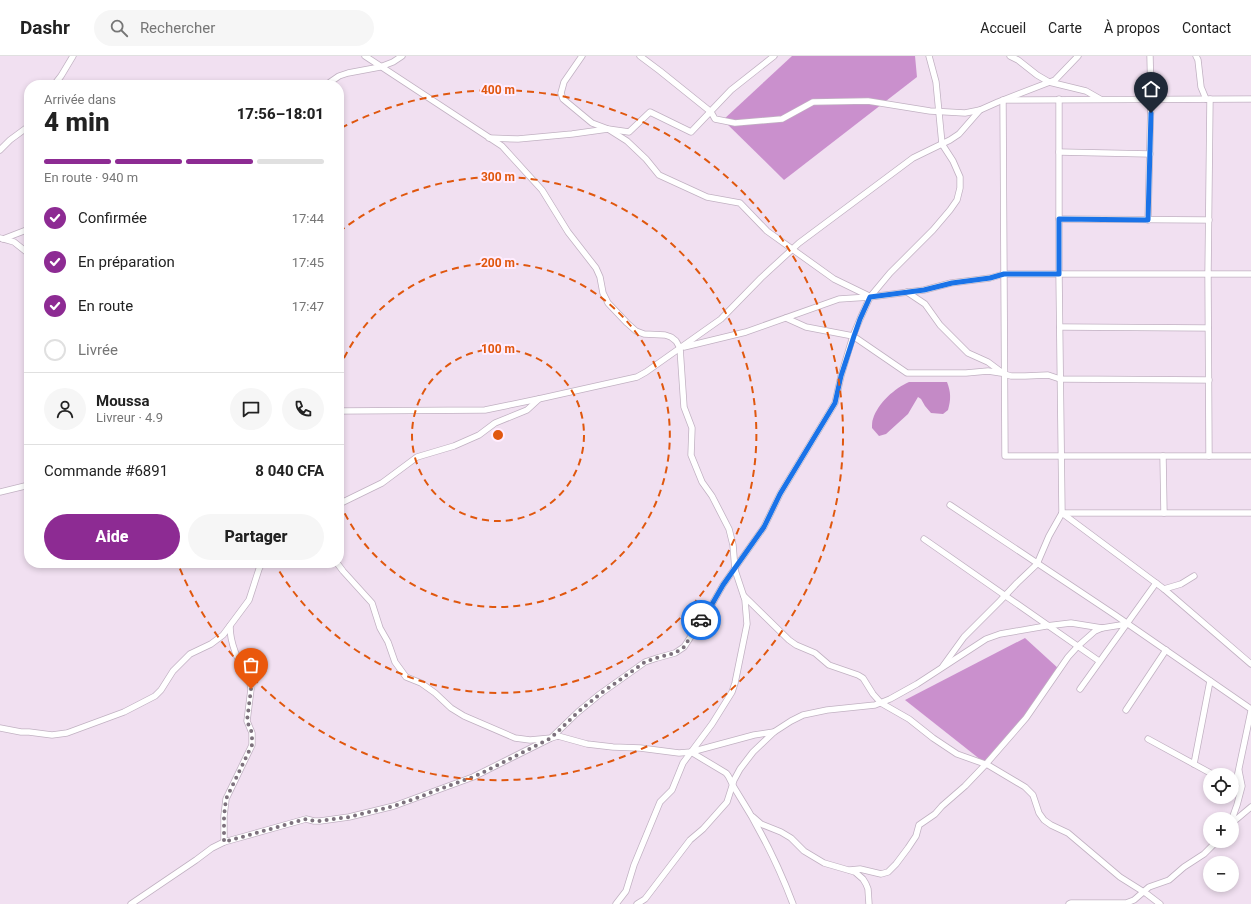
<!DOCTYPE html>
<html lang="fr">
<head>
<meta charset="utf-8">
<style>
  :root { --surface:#fff; --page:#f6f6f6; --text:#222; --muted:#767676; --line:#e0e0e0; --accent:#8d2b93 }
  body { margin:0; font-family:Roboto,sans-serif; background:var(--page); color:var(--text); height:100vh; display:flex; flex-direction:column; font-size:15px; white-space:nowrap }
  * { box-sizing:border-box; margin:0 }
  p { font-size:13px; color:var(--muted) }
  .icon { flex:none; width:22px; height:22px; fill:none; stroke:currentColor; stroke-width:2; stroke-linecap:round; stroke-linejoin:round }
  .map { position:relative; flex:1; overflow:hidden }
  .drawer { position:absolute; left:24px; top:24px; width:320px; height:488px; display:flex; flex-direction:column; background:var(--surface); border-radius:16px; box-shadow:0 2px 6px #0003 }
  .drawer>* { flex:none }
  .controls { position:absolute; left:1203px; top:712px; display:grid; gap:8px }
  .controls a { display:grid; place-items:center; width:36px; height:36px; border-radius:50%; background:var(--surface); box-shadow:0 2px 6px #0003; font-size:20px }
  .pin { position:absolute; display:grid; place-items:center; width:34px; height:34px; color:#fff; margin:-41px -17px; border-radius:50% 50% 50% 0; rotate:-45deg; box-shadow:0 0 4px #0007 }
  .pin .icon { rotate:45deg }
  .courier { position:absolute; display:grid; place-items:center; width:40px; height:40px; margin:-20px; border:3px solid #1a73e8; border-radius:50%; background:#fff; color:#222; box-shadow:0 1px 5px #0007 }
  .head em { font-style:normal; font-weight:800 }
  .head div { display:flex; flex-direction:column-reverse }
  .head { display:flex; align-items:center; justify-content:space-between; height:68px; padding:0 20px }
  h1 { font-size:26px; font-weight:800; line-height:30px }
  .bar { display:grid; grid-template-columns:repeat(4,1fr); gap:6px 4px; align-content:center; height:48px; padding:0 20px }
  .bar i { height:5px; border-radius:3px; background:var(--line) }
  .bar .current { background:var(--accent) }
  .bar p { grid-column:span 4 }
  .line { display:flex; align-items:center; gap:10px; padding:0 20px; border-top:1px solid var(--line) }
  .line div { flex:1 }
  .round { display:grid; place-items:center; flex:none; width:42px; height:42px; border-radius:21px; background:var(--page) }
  ol { padding:0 20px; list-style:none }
  li { display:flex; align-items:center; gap:12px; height:44px }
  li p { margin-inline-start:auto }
  li .icon { padding:4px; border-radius:50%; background:var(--accent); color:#fff; stroke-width:4 }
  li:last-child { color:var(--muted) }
  li i { width:22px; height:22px; border:2px solid var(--line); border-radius:50% }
  .button { display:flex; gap:8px; margin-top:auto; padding:8px 20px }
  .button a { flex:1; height:46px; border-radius:24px; background:var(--accent); color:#fff; font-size:16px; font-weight:800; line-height:46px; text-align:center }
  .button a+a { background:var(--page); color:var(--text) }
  header { display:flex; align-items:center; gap:24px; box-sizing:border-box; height:56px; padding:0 20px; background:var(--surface); border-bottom:1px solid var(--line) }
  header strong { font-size:19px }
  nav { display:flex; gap:22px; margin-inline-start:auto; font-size:14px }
  .search { width:280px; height:36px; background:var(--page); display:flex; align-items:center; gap:10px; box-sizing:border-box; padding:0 14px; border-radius:22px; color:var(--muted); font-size:15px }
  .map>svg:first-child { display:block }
  .forest { fill:#ca90cd }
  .water { fill:#c48ac6 }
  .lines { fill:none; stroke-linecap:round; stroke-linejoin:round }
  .minor-casing { stroke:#c1b1c2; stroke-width:7 }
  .minor { stroke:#fff; stroke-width:5.5 }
  .done { stroke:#7d727d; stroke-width:4; stroke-dasharray:0 7.2 }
  .route { stroke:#1a73e8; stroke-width:5 }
  .ring { fill:none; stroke:#e0570e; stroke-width:2; stroke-dasharray:7 5 }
  .centre { fill:#e0570e; stroke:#ffedff; stroke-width:2 }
  .ring-label { font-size:12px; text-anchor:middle; font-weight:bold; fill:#e0570e; stroke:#ffedff; stroke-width:4; stroke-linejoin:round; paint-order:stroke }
</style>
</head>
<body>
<header>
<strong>Dashr</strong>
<div class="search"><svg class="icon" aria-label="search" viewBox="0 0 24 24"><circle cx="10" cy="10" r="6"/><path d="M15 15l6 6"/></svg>Rechercher</div>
<nav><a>Accueil</a><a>Carte</a><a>À propos</a><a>Contact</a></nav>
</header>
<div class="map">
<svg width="1251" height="848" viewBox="0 0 1251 848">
  <rect width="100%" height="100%" fill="#f1e0f1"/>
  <g class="forest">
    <path d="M792 0H915L917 21 784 124 723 64Z"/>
    <path d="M1025 582 1059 613 1033 652 986 708 905 644Z"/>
  </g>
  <path class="water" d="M909 326H947C951 336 951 344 948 354L943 358 931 357 925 350 921 343 918 341 908 358 886 378 879 380 872 372C872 369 872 365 873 363 878 347 895 332 909 326Z"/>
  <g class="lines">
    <g class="minor-casing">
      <g id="minor">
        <path d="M365 0 502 90 542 134 568 176 596 212 600 221 603 237 608 247 627 267 636 275 644 278 665 279 671 281 676 285 680 292 684 351 692 372 691 399 702 426 712 440 729 473 733 489 735 514 745 544 747 568 735 627 732 636 712 668 683 707 672 734 660 746 634 809 626 835 616 848"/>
        <path d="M582 0 564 26 561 37 563 43 592 67 608 73 629 76 650 56 691 76 731 34 774 0"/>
        <path d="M640 0 660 15 711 56 715 63 735 67 782 63 813 46 868 45 930 55 965 57 980 54"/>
        <path d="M1010 0 1018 4 1037 19 1049 26 1086 35 1100 43"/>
        <path d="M1196 0 1198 4 1201 31 1206 43"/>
        <path d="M54 29 61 20 73 0"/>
        <path d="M326 29 339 20 348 17 380 11 393 6 402 0"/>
        <path d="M1251 43 1003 44 1005 400H1251"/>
        <path d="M489 82 518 83 572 78 608 73 627 85 646 103 659 119 707 141 740 147 767 175 834 223 869 240"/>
        <path d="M0 94 10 84 29 70"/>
        <path d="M1059 96 1150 98"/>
        <path d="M1059 163 1209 164"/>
        <path d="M1148 164 1151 43 1150 0"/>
        <path d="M0 182 14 186 29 198"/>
        <path d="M3 183 29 173"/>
        <path d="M907 236 925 248 940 269 968 297 988 306 1004 318 1011 320H1025L1048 319 1060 323 1209 324"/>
        <path d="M786 262 806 271 853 280 907 317H966L988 315 1001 317"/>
        <path d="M1060 271 1208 272"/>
        <path d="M684 291 746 276 839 243 870 241 924 234 951 227 990 222 1004 218H1251"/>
        <path d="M339 355 485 354 543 342 637 321 646 316 721 263 761 222 799 187 913 102 950 84 959 78 980 54 998 46 1055 24 1078 0"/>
        <path d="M1163 400 1164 457"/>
        <path d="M1209 400 1208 218 1210 43"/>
        <path d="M0 436 29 429"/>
        <path d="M339 448 382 427 417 401 454 390 479 379 495 367 527 354 539 343"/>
        <path d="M950 449 1115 559 1251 653"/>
        <path d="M1062 457 1164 533 1251 608"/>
        <path d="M1063 457H1251"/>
        <path d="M924 483 1099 605"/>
        <path d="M337 507 343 515 372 547 380 572 388 586 395 606 406 621 421 627 435 637 451 652 464 660 515 682 530 684 551 682 578 656 600 638 645 606 657 602 675 597 684 591 711 550 723 529 764 471 780 438 835 347 841 320 853 280 860 263 870 241 890 217 933 174 950 154 957 144 960 132V121L953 105 942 88 936 26 929 0"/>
        <path d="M1164 533 1181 528 1194 520"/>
        <path d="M744 540 789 584 796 589 815 597 829 609 858 619 863 622 873 638 881 647 909 663 933 682 957 698 988 709 1025 731 1033 739 1039 757 1044 764 1051 769 1068 777 1120 821 1147 838 1160 848"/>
        <path d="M943 610 964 581 1000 545 1017 527 1037 508 1049 480 1062 457 1059 218V43"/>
        <path d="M1080 633 1156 527"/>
        <path d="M1126 654 1166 594"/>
        <path d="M0 672 21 676H29L52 679 67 677 124 656 155 640 161 634 173 615 190 598 211 588 223 579 249 544 259 513 262 507"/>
        <path d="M1148 683 1214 719"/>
        <path d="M691 696 726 717C730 721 731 727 735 733 758 769 778 808 793 848"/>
        <path d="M1194 708 1210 625"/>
        <path d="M1232 729 1235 731 1251 655"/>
        <path d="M753 761 761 768 781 776 791 782 804 795 824 807 855 816 863 823 866 828 868 833 869 848"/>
        <path d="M1232 763 1237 749 1242 730 1239 715"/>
        <path d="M1232 767 1251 751"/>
        <path d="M224 786V760L226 743 252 689V677L247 665 251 633 250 627C241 609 230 591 230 570"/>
        <path d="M850 814 860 813 881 818 888 816 896 808 908 792 916 780 919 769 935 758 942 750 965 730 986 708 1026 662 1068 601 1078 590 1095 575 1102 572 1127 568"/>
        <path d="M131 848 196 804 212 792 224 786 306 763 314 765H320L349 761 394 750 473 721 551 682 558 680 587 688 613 691 640 692 679 697 691 696 754 679 774 676"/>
        <path d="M637 848 645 843 690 784 703 773 727 746 734 724 740 713 753 696 774 676 791 665 803 659 827 654 875 649 890 643 917 628 986 583 1000 578 1046 570 1071 567 1102 572"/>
        <path d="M1069 848 1071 847H1126L1134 844 1149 831 1169 824 1184 811 1204 798 1217 785"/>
      </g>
    </g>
    <use href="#minor" class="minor"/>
  </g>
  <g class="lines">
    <path class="done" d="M251 633 247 665 252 677V689L226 743 224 760V786L306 763 314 765H320L349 761 394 750 417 742 437 734 473 721 488 714 551 682 578 656 600 638 645 606 656 602 675 597 684 591 701 564"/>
    <path class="route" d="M701 564 711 550 723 529 764 471 780 438 835 347 841 320 854 280 860 263 870 241 924 234 952 227 990 222 1004 218H1059V163L1148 164 1151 57"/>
  </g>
  <g class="ring">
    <circle cx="498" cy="379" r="86"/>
    <path d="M339 313A172 172 0 1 1 339 445"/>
    <path d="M339 176A258 258 0 1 1 275 508"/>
    <path d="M341 72A345 345 0 1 1 178 508"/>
  </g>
  <circle cx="498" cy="379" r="6" class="centre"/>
  <g class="ring-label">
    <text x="498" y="38">400 m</text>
    <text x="498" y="125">300 m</text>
    <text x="498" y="211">200 m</text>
    <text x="498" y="297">100 m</text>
  </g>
</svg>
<div class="controls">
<a><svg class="icon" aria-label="locate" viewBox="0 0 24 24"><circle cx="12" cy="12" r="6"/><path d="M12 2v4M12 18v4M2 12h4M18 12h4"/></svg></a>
<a>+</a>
<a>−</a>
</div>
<div class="pin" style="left:251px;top:633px;background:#ea580c"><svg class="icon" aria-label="bag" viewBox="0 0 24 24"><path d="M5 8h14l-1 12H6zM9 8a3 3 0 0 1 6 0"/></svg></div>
<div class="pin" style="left:1151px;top:57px;background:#1f2937"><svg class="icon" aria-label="home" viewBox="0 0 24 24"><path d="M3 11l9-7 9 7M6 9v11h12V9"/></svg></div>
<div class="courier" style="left:701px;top:564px"><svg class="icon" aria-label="car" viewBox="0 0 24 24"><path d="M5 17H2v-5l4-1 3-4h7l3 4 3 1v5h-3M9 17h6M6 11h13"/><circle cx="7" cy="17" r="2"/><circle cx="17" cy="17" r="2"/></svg></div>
<section class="drawer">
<div class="head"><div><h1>4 min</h1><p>Arrivée dans</p></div><em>17:56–18:01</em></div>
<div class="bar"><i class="current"></i><i class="current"></i><i class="current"></i><i></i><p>En route · 940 m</p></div>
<ol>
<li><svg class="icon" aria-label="check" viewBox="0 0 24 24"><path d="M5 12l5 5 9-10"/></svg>Confirmée<p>17:44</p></li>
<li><svg class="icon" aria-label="check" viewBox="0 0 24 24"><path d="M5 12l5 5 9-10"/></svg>En préparation<p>17:45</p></li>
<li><svg class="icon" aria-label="check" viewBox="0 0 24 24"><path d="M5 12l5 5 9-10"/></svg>En route<p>17:47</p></li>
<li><i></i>Livrée</li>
</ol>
<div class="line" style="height:72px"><a class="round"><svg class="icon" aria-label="person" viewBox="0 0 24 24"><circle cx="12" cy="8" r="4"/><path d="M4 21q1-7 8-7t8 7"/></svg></a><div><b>Moussa</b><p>Livreur · 4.9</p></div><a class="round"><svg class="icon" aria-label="chat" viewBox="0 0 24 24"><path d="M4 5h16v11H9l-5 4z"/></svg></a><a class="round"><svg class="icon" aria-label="phone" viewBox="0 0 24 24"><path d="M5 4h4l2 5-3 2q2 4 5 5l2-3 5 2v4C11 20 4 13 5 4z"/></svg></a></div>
<div class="line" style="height:52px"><div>Commande #6891</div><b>8 040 CFA</b></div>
<div class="button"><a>Aide</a><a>Partager</a></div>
</section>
</div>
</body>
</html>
